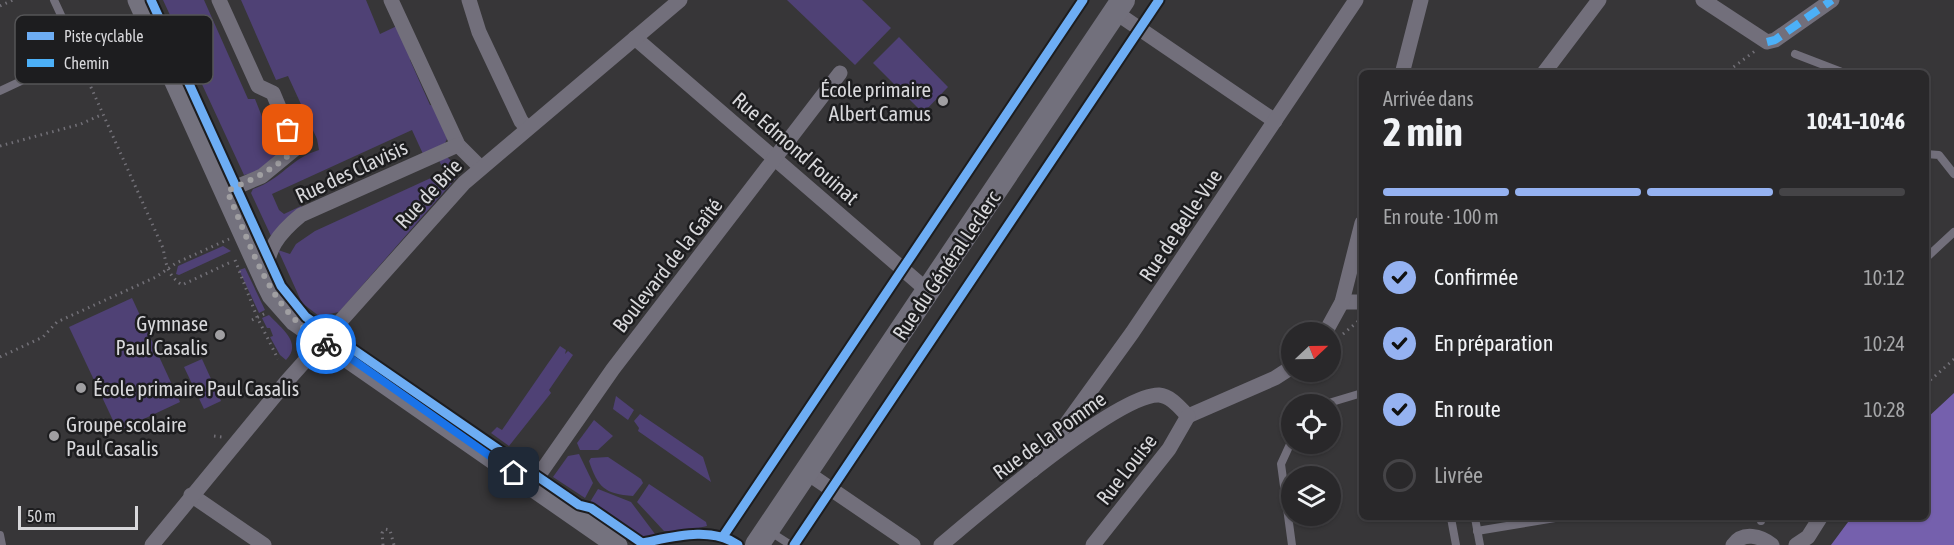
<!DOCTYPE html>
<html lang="fr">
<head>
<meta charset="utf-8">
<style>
  :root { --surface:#29282a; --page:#353436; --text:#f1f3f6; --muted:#a5a6a8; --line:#454447; --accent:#95b2f1 }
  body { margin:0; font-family:"Asap Condensed",sans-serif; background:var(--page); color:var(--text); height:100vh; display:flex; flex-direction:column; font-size:22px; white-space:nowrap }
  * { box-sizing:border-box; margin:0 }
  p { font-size:20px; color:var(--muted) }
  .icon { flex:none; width:33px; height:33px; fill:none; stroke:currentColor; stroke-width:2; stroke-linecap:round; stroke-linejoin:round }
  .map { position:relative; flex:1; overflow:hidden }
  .details { position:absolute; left:1359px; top:70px; width:570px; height:450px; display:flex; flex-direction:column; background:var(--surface); border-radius:9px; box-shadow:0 2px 4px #0004,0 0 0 2px var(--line) }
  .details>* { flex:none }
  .needle { width:39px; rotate:68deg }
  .controls { position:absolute; left:1281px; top:322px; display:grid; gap:12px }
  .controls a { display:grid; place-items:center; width:60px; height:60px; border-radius:50%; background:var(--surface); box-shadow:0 2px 4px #0004,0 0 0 2px var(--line); font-size:30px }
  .scale { position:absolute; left:18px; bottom:15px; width:120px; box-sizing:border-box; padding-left:6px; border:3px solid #d8d8db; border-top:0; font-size:16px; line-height:21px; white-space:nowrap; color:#d8d8db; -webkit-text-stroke:4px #1d1d1f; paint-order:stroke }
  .pin { position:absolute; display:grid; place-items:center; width:51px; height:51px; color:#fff; margin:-26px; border-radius:12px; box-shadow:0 3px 9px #0006 }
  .courier { position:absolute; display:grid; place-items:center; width:60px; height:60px; margin:-30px; border:4px solid #1a73e8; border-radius:50%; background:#fff; color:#222; box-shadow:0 2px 8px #0007 }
  .summary em { font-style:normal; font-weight:700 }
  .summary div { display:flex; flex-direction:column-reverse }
  .summary { display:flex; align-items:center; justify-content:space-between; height:102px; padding:0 24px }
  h1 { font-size:39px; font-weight:700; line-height:45px }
  .bar { display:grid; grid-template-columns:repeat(4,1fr); gap:9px 6px; align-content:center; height:72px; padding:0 24px }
  .bar i { height:8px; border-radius:4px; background:var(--line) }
  .bar .current { background:var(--accent) }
  .bar p { grid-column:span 4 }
  ol { padding:0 24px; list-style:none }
  li { display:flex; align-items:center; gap:18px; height:66px }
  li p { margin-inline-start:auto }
  li .icon { padding:6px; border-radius:50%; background:var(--accent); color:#111; stroke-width:4 }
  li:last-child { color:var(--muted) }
  li i { width:33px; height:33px; border:3px solid var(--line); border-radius:50% }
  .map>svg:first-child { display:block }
  .green { fill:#4f4175 }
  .water { fill:#7560ad }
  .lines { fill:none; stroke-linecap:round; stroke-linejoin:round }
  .path { stroke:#727077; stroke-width:3; stroke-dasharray:1.5 4.5; stroke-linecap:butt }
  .lane { stroke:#726f7b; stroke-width:8 }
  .street { stroke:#726f7b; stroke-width:15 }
  .secondary { stroke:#74727e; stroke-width:21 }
  .primary { stroke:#72707c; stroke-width:24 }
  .quiet { stroke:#4cb0f7; stroke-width:8; stroke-dasharray:15 8; stroke-linecap:butt }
  .cycleway-casing { stroke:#1d1d1f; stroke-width:13 }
  .cycleway { stroke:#6dadf4; stroke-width:9 }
  .done { stroke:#a09fa2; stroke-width:6; stroke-dasharray:0 10.8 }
  .route { stroke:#1a73e8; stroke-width:8 }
  .poi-dot { fill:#a09fa2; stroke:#1d1d1f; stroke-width:2 }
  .labels { text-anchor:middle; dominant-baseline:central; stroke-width:5; stroke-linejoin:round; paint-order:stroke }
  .poi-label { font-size:21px; fill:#d8d8db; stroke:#1d1d1f; text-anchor:end }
  .street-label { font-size:21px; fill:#d8d8db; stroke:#1d1d1f }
  .key { fill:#1d1d1f; stroke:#555557; stroke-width:1.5 }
  .key-label { font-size:16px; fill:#d8d8db }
</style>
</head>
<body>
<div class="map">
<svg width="1954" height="545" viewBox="0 0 1954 545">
  <rect width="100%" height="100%" fill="#373638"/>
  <g class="green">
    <path d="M163 0H204L248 99H255L274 147 284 145 283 150 256 172 244 175Z"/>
    <path d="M241 0H366L380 34 399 25 411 55 410 60 430 105 437 106 447 139 445 143 423 154 412 130 272 194 279 210 284 214 301 206 303 210 271 236 251 193 253 189C281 180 291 158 319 150L317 139 288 76 276 80Z"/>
    <path d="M787 0H862L891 28 855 65Z"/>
    <path d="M899 37 948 87 923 113 873 63Z"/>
    <path d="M447 157 458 167 457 177 339 312 319 316 302 303 278 250 290 254 296 244 315 231 444 172 439 160Z"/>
    <path d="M223 246 231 251 179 275 176 274 178 266Z"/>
    <path d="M245 268 265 310 259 313 239 270Z"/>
    <path d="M132 298 180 402 118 431 69 327Z"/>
    <path d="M269 315C281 328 303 343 286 360L280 355 270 337 273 336 270 328H267L262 318Z"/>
    <path d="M560 346 566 350 565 354 568 351 573 355 549 390 551 393 509 446 491 433 497 427 502 430Z"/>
    <path d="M202 359 221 401 204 409 184 367Z"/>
    <path d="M616 396 634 410 628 420 613 409Z"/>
    <path d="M640 414 703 457 711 482 638 431 639 428 634 421Z"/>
    <path d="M594 420 613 436 598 450H580L577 443Z"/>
    <path d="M579 454 593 483 585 498 553 477 568 456Z"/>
    <path d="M608 457 641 479 643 483 633 496C604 494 598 487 589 461L591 458Z"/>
    <path d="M649 484 706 522 707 526 685 531H664L637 502Z"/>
    <path d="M598 489 631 502 655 534 651 538H641L594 506 590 502Z"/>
  </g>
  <path class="water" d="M1954 393V545H1831L1851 518H1926V419Z"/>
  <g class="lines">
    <g class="path">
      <path d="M0 6 13 0"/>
      <path d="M81 65 163 248C166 264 167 275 182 285L233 261"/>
      <path d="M1724 74 1755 51"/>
      <path d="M0 146 81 124 103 114"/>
      <path d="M235 260 257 317 278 359"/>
      <path d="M252 320 266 313"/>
      <path d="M1343 334 1362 318"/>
      <path d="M0 357 43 337 57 322 156 277 176 263 229 239"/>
      <path d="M1926 384 1954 359"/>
      <path d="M214 436 222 437"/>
      <path d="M383 545 382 533 385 529 390 530 394 545"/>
    </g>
    <g class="lane">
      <path d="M1795 54 1847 74"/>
      <path d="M0 91 79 54 54 0"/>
      <path d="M1926 154 1939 155 1954 174"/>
      <path d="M1926 258 1954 232"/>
      <path d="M1322 405 1362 393"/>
      <path d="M1292 440 1281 464 1292 545"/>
      <path d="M1451 518 1456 545"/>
      <path d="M1475 518 1480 545"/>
      <path d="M1761 518V521"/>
      <path d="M769 531 791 545"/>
      <path d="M1477 531 1555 518"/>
      <path d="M0 535 2 545"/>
    </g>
    <g class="street">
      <path d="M219 0 258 86 273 93 296 148 262 176 227 191"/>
      <path d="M391 0 458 145 480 167"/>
      <path d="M469 0 479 32 521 121 527 128"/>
      <path d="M1703 0 1767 42 1775 40 1832 0"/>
      <path d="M1115 12 1275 121"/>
      <path d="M635 38 928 291"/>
      <path d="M1402 74 1421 0"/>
      <path d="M1543 74 1599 0"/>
      <path d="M266 280C265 250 279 233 301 215L458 145"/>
      <path d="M1342 302H1362"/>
      <path d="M1325 333 1342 302 1362 223"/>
      <path d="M1188 416 1275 378 1292 367"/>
      <path d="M1033 470 1132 333 1356 0"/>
      <path d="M806 472 913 545"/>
      <path d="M532 485 613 369 840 73"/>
      <path d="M191 495 264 545"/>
      <path d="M152 545 287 381 464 183 680 0"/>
      <path d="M941 545C978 514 1117 394 1159 395 1171 396 1180 408 1188 416"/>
      <path d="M1093 545 1169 449 1188 416"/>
      <path d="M1733 545C1743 531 1761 536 1772 545"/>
      <path d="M1796 545 1808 537 1820 518"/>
    </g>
    <path class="secondary" d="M138 0 266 283 272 295 295 321 617 545"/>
    <path class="primary" d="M757 545 1123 0"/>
    <path class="quiet" d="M1767 42 1775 40 1832 0"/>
    <g class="cycleway-casing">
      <g id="cycleway">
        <path d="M151 0 281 286 306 317 579 505 591 508 642 543C673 537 711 526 738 545"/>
        <path d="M724 535 1083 0"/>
        <path d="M794 545 1159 0"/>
      </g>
    </g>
    <use href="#cycleway" class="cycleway"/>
  </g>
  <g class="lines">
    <path class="done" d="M288 130 296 148C276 169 253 179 227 191 253 249 268 310 326 344"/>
    <path class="route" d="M326 344 346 355 514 473"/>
  </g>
  <g class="poi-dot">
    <circle cx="943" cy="101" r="6"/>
    <circle cx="220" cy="335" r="6"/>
    <circle cx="81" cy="388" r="6"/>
    <circle cx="54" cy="436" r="6"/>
  </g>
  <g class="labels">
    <g class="poi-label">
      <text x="931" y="89">École primaire<tspan x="931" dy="24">Albert Camus</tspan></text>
      <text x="208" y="323">Gymnase<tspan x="208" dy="24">Paul Casalis</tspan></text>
      <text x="93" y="388" text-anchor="start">École primaire Paul Casalis</text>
      <text x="66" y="424" text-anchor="start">Groupe scolaire<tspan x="66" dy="24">Paul Casalis</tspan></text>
    </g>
    <g class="street-label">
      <text transform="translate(796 148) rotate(41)">Rue Edmond Fouinat</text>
      <text transform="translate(351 171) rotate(-25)">Rue des Clavisis</text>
      <text transform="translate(428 193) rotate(-47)">Rue de Brie</text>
      <text transform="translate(1180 225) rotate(-56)">Rue de Belle-Vue</text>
      <text transform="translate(667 265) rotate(-52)">Boulevard de la Gaîté</text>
      <text transform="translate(946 265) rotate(-56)">Rue du Général Leclerc</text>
      <text transform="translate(1049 435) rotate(-36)">Rue de la Pomme</text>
      <text transform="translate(1126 469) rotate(-52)">Rue Louise</text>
    </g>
  </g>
  <rect x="15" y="15" width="198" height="69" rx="9" class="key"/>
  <rect x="27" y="32" width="27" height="8" fill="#6dadf4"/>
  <rect x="27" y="59" width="27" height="8" fill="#4cb0f7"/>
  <g class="key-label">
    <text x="64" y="42">Piste cyclable</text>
    <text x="64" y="69">Chemin</text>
  </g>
</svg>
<div class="controls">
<a><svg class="needle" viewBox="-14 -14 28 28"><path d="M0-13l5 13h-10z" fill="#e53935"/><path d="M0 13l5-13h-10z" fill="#a5a6a8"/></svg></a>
<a><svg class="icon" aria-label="locate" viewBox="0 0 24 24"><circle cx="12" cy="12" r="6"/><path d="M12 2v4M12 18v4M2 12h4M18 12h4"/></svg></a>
<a><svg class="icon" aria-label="layers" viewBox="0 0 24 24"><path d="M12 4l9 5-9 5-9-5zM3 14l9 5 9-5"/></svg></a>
</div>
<div class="scale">50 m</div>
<div class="pin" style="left:288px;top:130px;background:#ea580c"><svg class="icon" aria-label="bag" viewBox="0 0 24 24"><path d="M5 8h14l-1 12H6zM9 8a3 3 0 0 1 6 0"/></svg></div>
<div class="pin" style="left:514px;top:473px;background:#1f2937"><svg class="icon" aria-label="home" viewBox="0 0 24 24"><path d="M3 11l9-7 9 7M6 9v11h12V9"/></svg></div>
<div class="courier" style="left:326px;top:344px"><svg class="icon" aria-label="bike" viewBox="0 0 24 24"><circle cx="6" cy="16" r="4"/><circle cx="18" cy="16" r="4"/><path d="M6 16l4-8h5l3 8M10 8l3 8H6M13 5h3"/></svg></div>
<section class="details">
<div class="summary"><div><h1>2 min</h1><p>Arrivée dans</p></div><em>10:41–10:46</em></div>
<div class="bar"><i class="current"></i><i class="current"></i><i class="current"></i><i></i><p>En route · 100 m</p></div>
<ol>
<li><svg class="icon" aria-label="check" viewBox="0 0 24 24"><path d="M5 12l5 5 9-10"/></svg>Confirmée<p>10:12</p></li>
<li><svg class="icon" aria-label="check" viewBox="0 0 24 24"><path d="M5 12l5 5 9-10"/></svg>En préparation<p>10:24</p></li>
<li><svg class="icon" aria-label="check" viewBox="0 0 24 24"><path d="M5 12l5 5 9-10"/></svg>En route<p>10:28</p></li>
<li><i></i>Livrée</li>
</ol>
</section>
</div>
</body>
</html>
